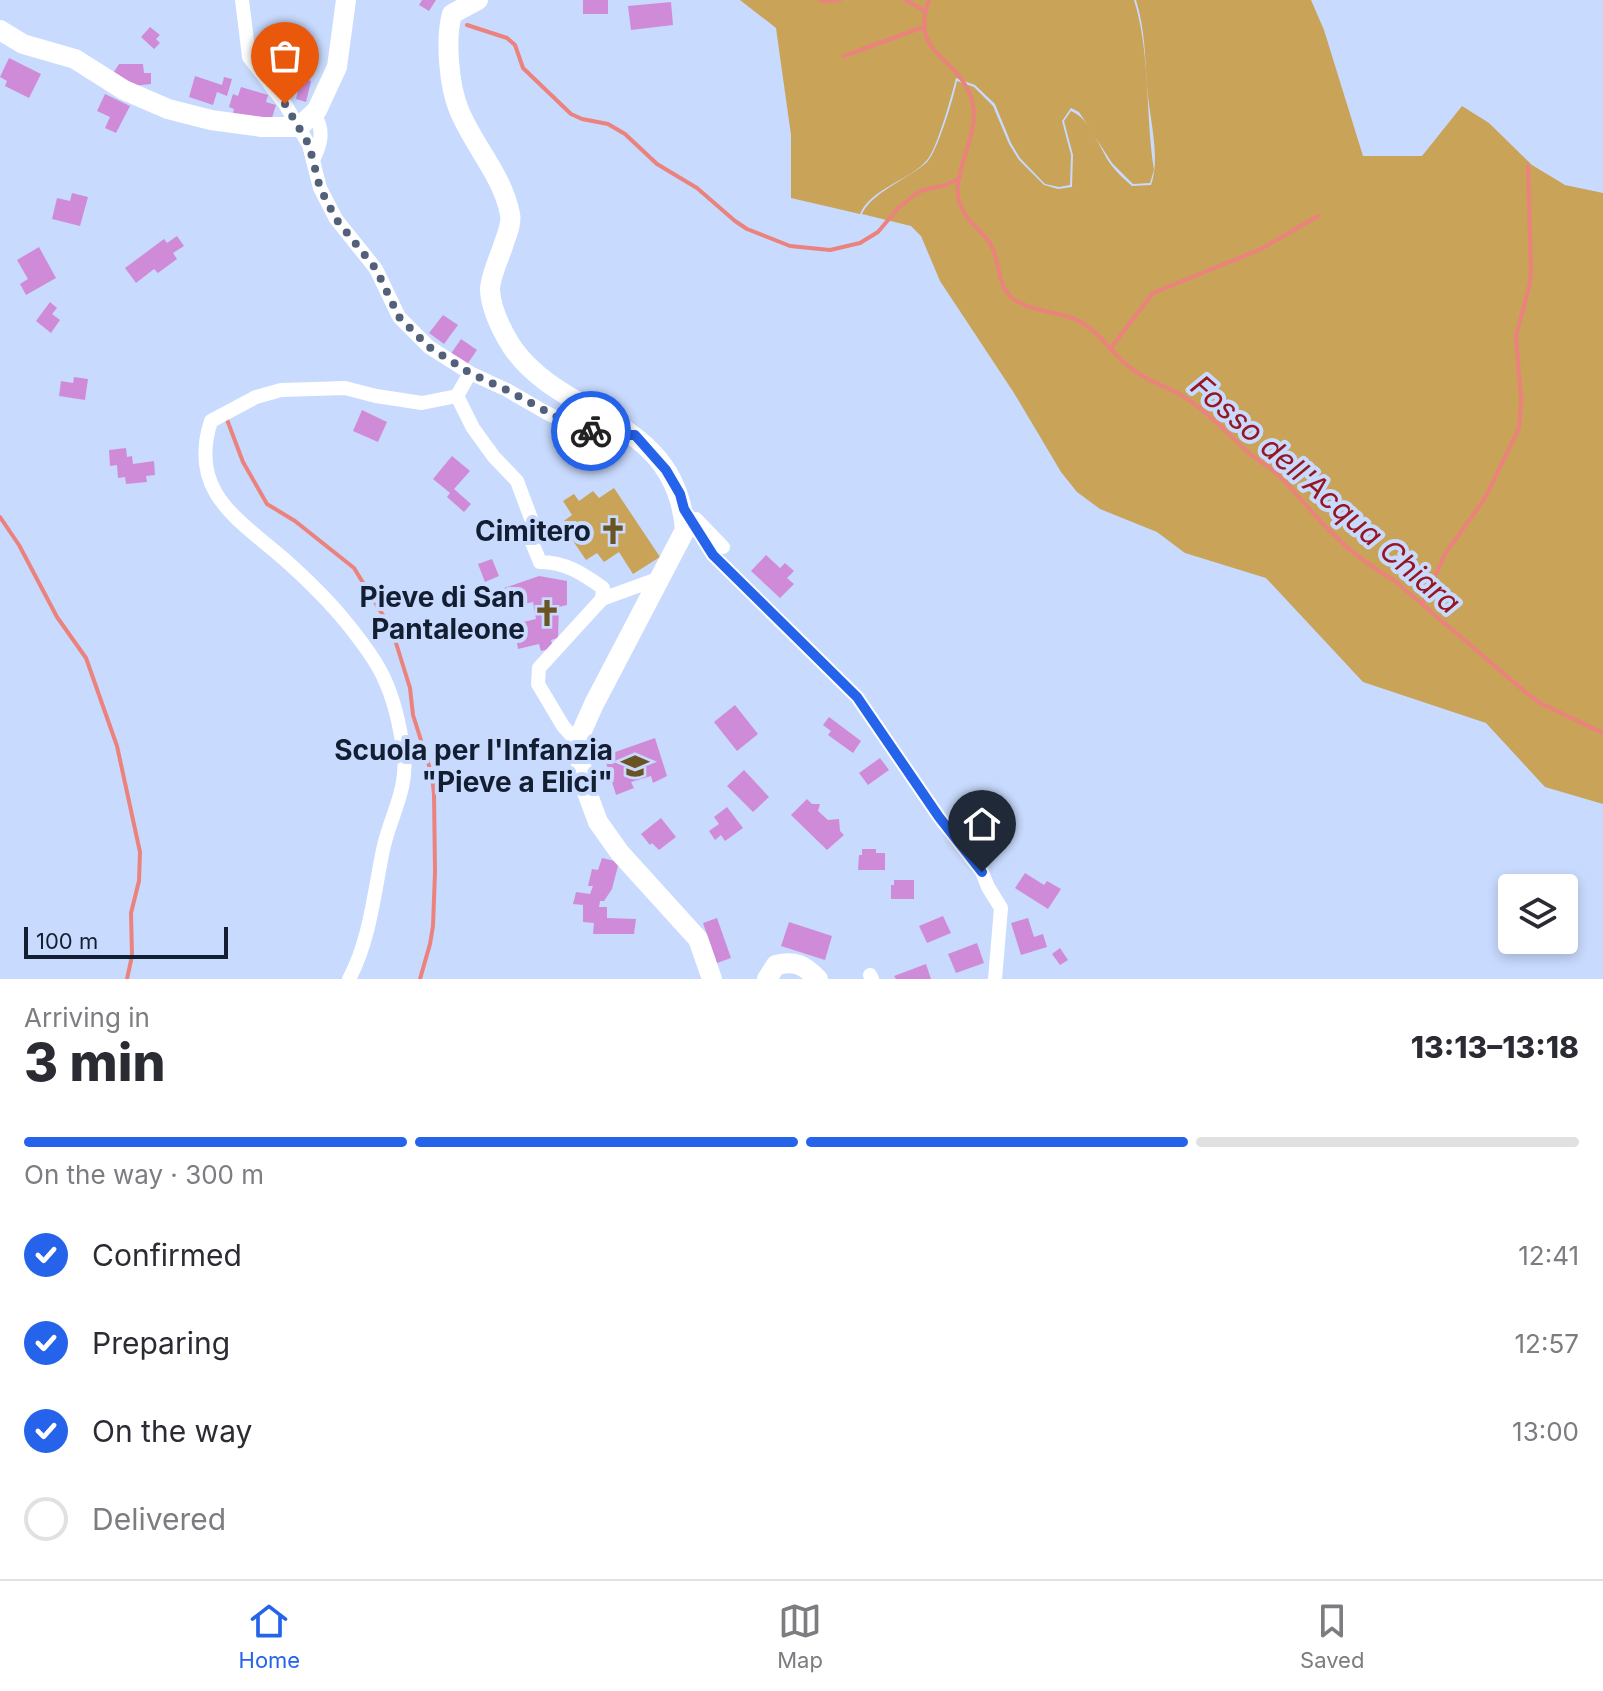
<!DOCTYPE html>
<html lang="en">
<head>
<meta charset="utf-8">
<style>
  :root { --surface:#fff; --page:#f7f7f7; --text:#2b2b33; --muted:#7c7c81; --line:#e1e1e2; --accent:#2563eb }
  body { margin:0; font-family:Inter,sans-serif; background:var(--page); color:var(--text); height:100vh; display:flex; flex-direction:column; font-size:30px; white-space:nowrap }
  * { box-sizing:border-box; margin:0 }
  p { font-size:26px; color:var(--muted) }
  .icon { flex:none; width:44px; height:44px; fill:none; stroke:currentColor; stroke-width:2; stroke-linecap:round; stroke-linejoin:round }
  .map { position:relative; height:979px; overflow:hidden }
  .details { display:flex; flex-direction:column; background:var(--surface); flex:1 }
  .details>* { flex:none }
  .fabs { position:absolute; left:1498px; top:874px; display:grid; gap:16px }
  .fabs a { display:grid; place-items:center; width:80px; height:80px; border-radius:8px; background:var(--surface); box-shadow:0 4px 12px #0003; font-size:40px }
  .scale { position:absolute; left:24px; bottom:20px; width:204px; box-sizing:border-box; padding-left:8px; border:4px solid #141e33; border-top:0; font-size:22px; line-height:28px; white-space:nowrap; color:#141e33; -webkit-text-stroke:6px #c8dafd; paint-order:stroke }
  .pin { position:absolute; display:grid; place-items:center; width:68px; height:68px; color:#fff; margin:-82px -34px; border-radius:50% 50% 50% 0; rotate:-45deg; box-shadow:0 0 8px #0007 }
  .pin .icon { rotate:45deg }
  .courier { position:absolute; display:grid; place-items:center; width:80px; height:80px; margin:-40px; border:6px solid #2563eb; border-radius:50%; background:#fff; color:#222; box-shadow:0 2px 10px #0007 }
  .summary em { font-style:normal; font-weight:800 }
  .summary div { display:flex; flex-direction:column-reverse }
  .summary { display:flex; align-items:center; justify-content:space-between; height:136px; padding:0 24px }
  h1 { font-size:52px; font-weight:800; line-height:60px }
  .bar { display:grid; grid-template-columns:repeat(4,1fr); gap:12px 8px; align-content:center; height:96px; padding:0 24px }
  .bar i { height:10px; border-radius:6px; background:var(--line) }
  .bar .selected { background:var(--accent) }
  .bar p { grid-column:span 4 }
  ol { padding:0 24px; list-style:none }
  li { display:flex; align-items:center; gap:24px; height:88px }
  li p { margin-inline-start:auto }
  li .icon { padding:8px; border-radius:50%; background:var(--accent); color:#fff; stroke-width:4 }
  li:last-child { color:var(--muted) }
  li i { width:44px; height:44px; border:4px solid var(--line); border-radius:50% }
  .menu { display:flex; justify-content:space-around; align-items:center; height:112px; border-top:2px solid var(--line); background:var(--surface); font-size:22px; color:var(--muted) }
  .menu a { display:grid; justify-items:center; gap:4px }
  .menu .selected { color:var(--accent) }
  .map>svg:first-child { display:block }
  .green { fill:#c8a358 }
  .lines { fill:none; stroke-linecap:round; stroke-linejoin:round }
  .stream { stroke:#eb827d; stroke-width:4 }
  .building { fill:#d08bd8 }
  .street { stroke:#fff; stroke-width:14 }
  .secondary { stroke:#fff; stroke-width:20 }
  .done { stroke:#53607a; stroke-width:8; stroke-dasharray:0 14.4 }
  .route { stroke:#2563eb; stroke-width:10 }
  .labels { text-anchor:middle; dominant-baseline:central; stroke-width:8; stroke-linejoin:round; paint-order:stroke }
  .poi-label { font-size:28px; font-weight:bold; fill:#141e33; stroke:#c8dafd; text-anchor:end }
  .water-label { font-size:30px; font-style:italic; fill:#961622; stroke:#c8dafd }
</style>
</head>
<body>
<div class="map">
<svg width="1603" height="979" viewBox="0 0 1603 979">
  <rect width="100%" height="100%" fill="#c8dafd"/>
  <g class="green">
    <path d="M740 0H1134C1151 55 1145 114 1154 170L1150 183 1133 184 1112 163 1079 112 1071 108 1062 121 1071 155 1070 185 1059 187 1045 184 1020 158 1011 143 995 104 975 85 956 78C952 94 937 149 927 160 911 180 871 188 860 214L791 198V135L776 28Z"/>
    <path d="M1136 0H1311L1324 30 1363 156H1422L1462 106 1489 123 1532 165 1565 185 1603 193V804L1545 787 1486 723 1363 682 1266 578 1185 553 1157 532 1100 509 1077 492 1061 472 1014 393 940 281 921 236 911 226 862 214C871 193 909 178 926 163 937 154 954 96 957 81L974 87 993 106 1009 144 1019 160 1044 185 1058 189 1072 187 1073 155 1064 121 1071 111C1090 119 1099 146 1109 162 1115 171 1124 179 1132 186L1151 185C1161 158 1149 116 1147 86 1145 56 1145 29 1136 0Z"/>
    <path d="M614 488 660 557 633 574 619 552 604 562 597 553 586 560 561 523 572 515 563 501 574 494 579 501 593 491 599 498Z"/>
  </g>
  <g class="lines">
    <g class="stream">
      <path d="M905 0 925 11"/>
      <path d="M929 0C910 53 952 54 969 92 988 132 944 175 962 209 969 224 985 232 992 247 1000 263 997 284 1011 297 1030 313 1059 310 1079 321 1099 332 1111 352 1128 366 1145 381 1167 386 1186 398 1210 414 1229 435 1250 454 1259 461 1270 467 1279 476 1296 492 1311 512 1328 529 1347 549 1371 567 1395 581L1530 696 1542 704 1603 733"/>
      <path d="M821 1 840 0"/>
      <path d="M467 25 507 38 515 45 523 68 571 114 582 119 608 124 625 134 657 164 697 188 735 221 747 229 790 246 830 250 860 243 878 232 899 207 920 191 946 185 960 178"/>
      <path d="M844 56 923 27"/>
      <path d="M1110 349 1153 293 1261 249 1318 216"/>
      <path d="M226 417 243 462 267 504 295 521 354 568 389 625 396 643 410 688 413 715 432 775 434 794 435 872 433 926 430 944 420 979"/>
      <path d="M0 517 19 545 57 617 86 658 117 746 140 852 139 881 131 913 132 956 127 979"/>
      <path d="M1422 604 1445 554 1485 498 1519 428 1521 400 1516 336 1530 283 1531 270 1528 166"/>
    </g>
  </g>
  <g class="building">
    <path d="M422 0H436L429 11 419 5Z"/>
    <rect x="583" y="0" width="25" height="14"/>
    <path d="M671 2 673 25 631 30 628 6Z"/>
    <path d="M150 27 160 35 156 39 160 43 154 49 141 37Z"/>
    <path d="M9 58 41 74 29 98 5 86 7 81 0 77Z"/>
    <path d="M119 64H143L144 73H151V84L132 86 112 75Z"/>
    <path d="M195 76 222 85 224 77 232 79 227 96 217 92 213 105 189 97Z"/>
    <path d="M301 78 311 81 306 102 296 99Z"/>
    <path d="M241 87 268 95 266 102 276 105 271 121 232 117 234 109 229 107 233 94 238 96Z"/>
    <path d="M105 94 130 106 116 133 105 128 110 117 97 111Z"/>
    <path d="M72 193 88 197 80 226 52 219 57 198 70 201Z"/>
    <path d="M177 236 184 246 173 253 177 259 158 273 154 269 136 283 125 268 164 239 167 243Z"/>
    <path d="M39 247 56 278 26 295 20 284 28 279 17 260Z"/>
    <path d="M50 302 57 308 52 314 60 320 51 333 36 321Z"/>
    <path d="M443 315 458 325 444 344 429 333Z"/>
    <path d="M461 339 477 350 466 366 450 355Z"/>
    <path d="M74 377 88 379 85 400 59 396 61 381 73 383Z"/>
    <path d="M362 410 387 422 378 442 353 431Z"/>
    <path d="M126 448 127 457 132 456 133 464 154 461 155 475 146 476 147 482 126 484 125 477 118 478 117 465 110 466 109 450Z"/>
    <path d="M452 456 470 471 454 489 471 504 464 512 447 497 450 493 433 479Z"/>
    <path d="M766 555 780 568 785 563 794 571 787 578 794 584 780 598 751 571Z"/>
    <path d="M492 559 499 576 485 582 478 564Z"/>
    <path d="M539 576 567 581V605L559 607 558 638 551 640 553 648 541 651 539 644 518 649 514 624 536 619 533 602 500 610 493 592Z"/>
    <path d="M735 705 758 734 737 751 714 722Z"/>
    <path d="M829 717 861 741 853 753 828 735 831 731 823 725Z"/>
    <path d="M655 738 667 776 653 783 651 776 631 782 634 788 616 795 604 756Z"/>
    <path d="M880 758 889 770 868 785 859 773Z"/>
    <path d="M744 770 769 797 753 812 727 786Z"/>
    <path d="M807 799 812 804H820L818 811 828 820 839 819 840 831 844 835 827 850 791 815Z"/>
    <path d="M727 807 743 828 725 841 721 835 715 840 709 831 719 824 714 817Z"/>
    <path d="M661 818 676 837 659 850 652 843 650 845 641 834Z"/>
    <path d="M968 829 994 851 986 861 960 840Z"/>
    <path d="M862 849H876V853H885V870H858L859 855H862Z"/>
    <path d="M602 858 619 862 612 889 604 901H600L599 907H607V918L636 919 634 934H593L594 923 583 922V905L573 904 576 892 590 894 593 886H588L592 869 598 870Z"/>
    <path d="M1025 873 1044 885 1047 881 1061 889 1048 909 1015 888Z"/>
    <path d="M894 880H914V899H891V885H894Z"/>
    <path d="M943 916 951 933 927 943 919 926Z"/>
    <path d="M717 918 731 958 717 963 703 923Z"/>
    <path d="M1028 918 1034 937 1043 934 1047 947 1021 955 1011 923Z"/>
    <path d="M789 922 832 936 825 960 781 946Z"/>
    <path d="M977 943 984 963 956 973 948 954Z"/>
    <path d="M1060 948 1068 960 1060 965 1052 954Z"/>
    <path d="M926 964 931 979H896L894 976Z"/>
  </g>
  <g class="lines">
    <g class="street">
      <path d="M242 0 249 57 285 104 309 145 320 188 336 219 376 269 399 317 429 347 470 373 507 390 545 412 579 429 616 435H632"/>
      <path d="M313 160C322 142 324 130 314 113"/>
      <path d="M470 373 457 396 473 428 494 457 517 481 532 521 531 540 540 562C566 562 583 574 603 588L602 599"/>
      <path d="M684 509 713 555 857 697 939 817 982 872 988 887 1001 908 995 979"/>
      <path d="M696 519 723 547"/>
      <path d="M577 742 563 726 538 684 539 668 602 599 660 578"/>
      <path d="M870 975 872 979"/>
      <path d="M349 979C370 940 374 893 383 850 389 819 408 790 404 756 401 731 394 698 382 674 373 656 353 630 340 615 323 595 303 576 284 559 238 519 188 492 211 421L256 397 281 390 345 388 376 396 422 403 457 396"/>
    </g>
    <g class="secondary">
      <path d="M478 0 452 14C445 39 449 86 459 110 474 147 502 174 510 214 512 223 507 234 504 243 500 257 490 276 490 290 491 309 502 331 512 347 563 421 676 415 685 530L594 704 577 742 585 787 598 822 620 853 698 939 712 979"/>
      <path d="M0 30 23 44 75 59 124 90 168 109 211 120 262 127H299L317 110 337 67 346 0"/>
      <path d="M767 979 776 965C795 960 804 965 818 979"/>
    </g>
  </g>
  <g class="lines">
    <path class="done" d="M285 104 309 145 320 188 336 219 376 269 399 317 429 347 470 373 507 390 579 429 591 431"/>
    <path class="route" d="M591 431 616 435H635L666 470 680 494 684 509 713 555 857 697 939 817 982 872"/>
  </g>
  <defs>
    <g id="church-bare" transform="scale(2.16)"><path d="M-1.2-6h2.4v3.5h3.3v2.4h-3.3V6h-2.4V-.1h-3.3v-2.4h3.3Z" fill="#6b5424" stroke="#c8dafd" stroke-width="2.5" paint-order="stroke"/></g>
    <g id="school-bare" transform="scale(2.16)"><path d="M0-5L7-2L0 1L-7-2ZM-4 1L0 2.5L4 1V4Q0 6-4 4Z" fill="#6b5424" stroke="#c8dafd" stroke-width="2.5" paint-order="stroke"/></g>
  </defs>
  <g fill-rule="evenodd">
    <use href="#church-bare" x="613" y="531"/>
    <use href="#church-bare" x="547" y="613"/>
    <use href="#school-bare" x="635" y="766"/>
  </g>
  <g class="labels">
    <g class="poi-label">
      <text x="591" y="531">Cimitero</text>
      <text x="525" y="597">Pieve di San<tspan x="525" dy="32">Pantaleone</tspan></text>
      <text x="613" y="750">Scuola per l'Infanzia<tspan x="613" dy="32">"Pieve a Elici"</tspan></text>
    </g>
    <g class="water-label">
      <text transform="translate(1326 494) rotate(41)">Fosso dell'Acqua Chiara</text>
    </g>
  </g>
</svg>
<div class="fabs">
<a><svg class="icon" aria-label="layers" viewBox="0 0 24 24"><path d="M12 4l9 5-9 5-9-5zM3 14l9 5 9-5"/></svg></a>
</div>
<div class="scale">100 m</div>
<div class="pin" style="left:285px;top:104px;background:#ea580c"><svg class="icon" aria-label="bag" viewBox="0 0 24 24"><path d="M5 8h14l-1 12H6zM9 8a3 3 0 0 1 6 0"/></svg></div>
<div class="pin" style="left:982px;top:872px;background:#1f2937"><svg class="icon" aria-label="home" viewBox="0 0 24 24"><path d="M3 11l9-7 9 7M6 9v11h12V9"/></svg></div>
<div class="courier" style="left:591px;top:431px"><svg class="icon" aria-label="bike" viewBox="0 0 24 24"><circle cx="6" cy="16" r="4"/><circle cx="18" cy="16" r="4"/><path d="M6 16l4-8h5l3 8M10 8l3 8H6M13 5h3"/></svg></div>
</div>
<section class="details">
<div class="summary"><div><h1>3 min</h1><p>Arriving in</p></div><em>13:13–13:18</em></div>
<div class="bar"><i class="selected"></i><i class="selected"></i><i class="selected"></i><i></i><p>On the way · 300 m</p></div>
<ol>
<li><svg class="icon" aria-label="check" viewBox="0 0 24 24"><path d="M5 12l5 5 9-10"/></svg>Confirmed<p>12:41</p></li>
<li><svg class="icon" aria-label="check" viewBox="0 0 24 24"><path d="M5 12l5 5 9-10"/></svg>Preparing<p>12:57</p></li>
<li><svg class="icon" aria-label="check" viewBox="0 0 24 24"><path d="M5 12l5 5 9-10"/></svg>On the way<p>13:00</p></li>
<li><i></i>Delivered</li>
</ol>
</section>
<nav class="menu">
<a class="selected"><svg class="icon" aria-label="home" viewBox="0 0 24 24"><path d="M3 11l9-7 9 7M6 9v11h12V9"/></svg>Home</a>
<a><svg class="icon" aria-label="map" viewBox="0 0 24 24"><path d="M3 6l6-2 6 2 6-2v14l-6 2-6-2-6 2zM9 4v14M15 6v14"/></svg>Map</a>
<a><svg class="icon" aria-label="saved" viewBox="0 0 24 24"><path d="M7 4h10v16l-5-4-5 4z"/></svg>Saved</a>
</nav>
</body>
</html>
